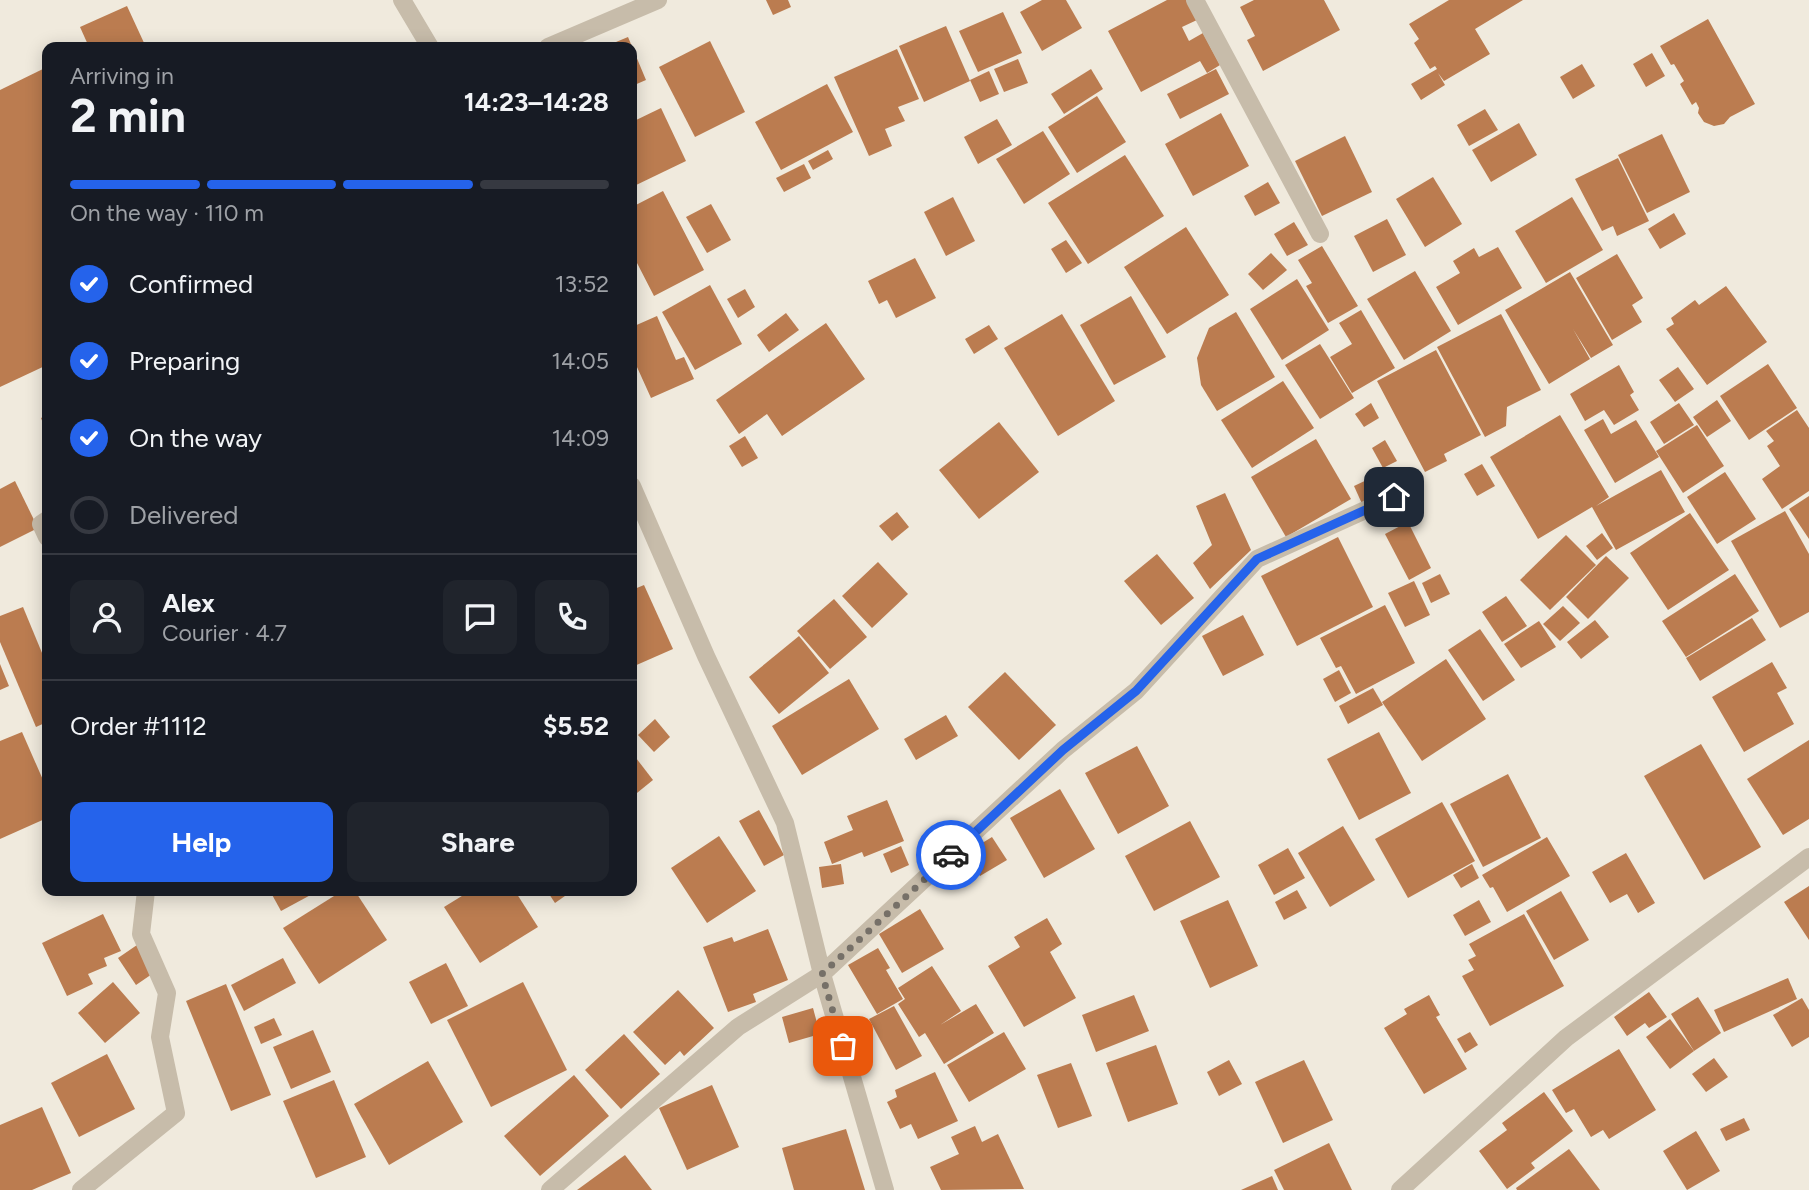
<!DOCTYPE html>
<html lang="en">
<head>
<meta charset="utf-8">
<style>
  :root { --surface:#171b24; --page:#20242c; --text:#f1f3f6; --muted:#9ea1a6; --line:#363941; --accent:#2563eb }
  body { margin:0; font-family:Figtree,sans-serif; background:var(--page); color:var(--text); height:100vh; display:flex; flex-direction:column; font-size:26px; white-space:nowrap }
  * { box-sizing:border-box; margin:0 }
  p { font-size:23px; color:var(--muted) }
  .icon { flex:none; width:38px; height:38px; fill:none; stroke:currentColor; stroke-width:2; stroke-linecap:round; stroke-linejoin:round }
  .map { position:relative; flex:1; overflow:hidden }
  .details { position:absolute; left:42px; top:42px; width:595px; height:854px; display:flex; flex-direction:column; background:var(--surface); border-radius:14px; box-shadow:0 4px 18px #0003 }
  .details>* { flex:none }
  .pin { position:absolute; display:grid; place-items:center; width:60px; height:60px; color:#fff; margin:-30px; border-radius:14px; box-shadow:0 4px 10px #0006 }
  .courier { position:absolute; display:grid; place-items:center; width:70px; height:70px; margin:-35px; border:5px solid #2563eb; border-radius:50%; background:#fff; color:#222; box-shadow:0 2px 9px #0007 }
  .head em { font-style:normal; font-weight:700 }
  .head div { display:flex; flex-direction:column-reverse }
  .head { display:flex; align-items:center; justify-content:space-between; height:119px; padding:0 28px }
  h1 { font-size:46px; font-weight:700; line-height:52px }
  .bar { display:grid; grid-template-columns:repeat(4,1fr); gap:10px 7px; align-content:center; height:84px; padding:0 28px }
  .bar i { height:9px; border-radius:5px; background:var(--line) }
  .bar .active { background:var(--accent) }
  .bar p { grid-column:span 4 }
  .line { display:flex; align-items:center; gap:18px; padding:0 28px; border-top:2px solid var(--line) }
  .line div { flex:1 }
  .round { display:grid; place-items:center; flex:none; width:74px; height:74px; border-radius:14px; background:var(--page) }
  ol { padding:0 28px; list-style:none }
  li { display:flex; align-items:center; gap:21px; height:77px }
  li p { margin-inline-start:auto }
  li .icon { padding:7px; border-radius:50%; background:var(--accent); color:#fff; stroke-width:4 }
  li:last-child { color:var(--muted) }
  li i { width:38px; height:38px; border:4px solid var(--line); border-radius:50% }
  .button { display:flex; gap:14px; margin-top:auto; padding:14px 28px }
  .button a { flex:1; height:80px; border-radius:14px; background:var(--accent); color:#fff; font-size:28px; font-weight:700; line-height:80px; text-align:center }
  .button a+a { background:var(--page); color:var(--text) }
  .map>svg:first-child { display:block }
  .building { fill:#bb7c50 }
  .lines { fill:none; stroke-linecap:round; stroke-linejoin:round }
  .service { stroke:#c7bcaa; stroke-width:18 }
  .minor { stroke:#c7bcaa; stroke-width:18 }
  .tertiary { stroke:#c7bcaa; stroke-width:18 }
  .done { stroke:#767068; stroke-width:7; stroke-dasharray:0 12.6 }
  .route { stroke:#2563eb; stroke-width:9 }
</style>
</head>
<body>
<div class="map">
<svg width="1809" height="1190" viewBox="0 0 1809 1190">
  <rect width="100%" height="100%" fill="#f0eadd"/>
  <g class="building">
    <path d="M766 0H788L791 7 773 15Z"/>
    <path d="M1042 0H1066L1082 28 1042 51 1020 12Z"/>
    <path d="M1167 0H1186L1197 20 1182 27 1189 41 1203 33 1220 65 1207 73 1200 61 1141 92 1108 31Z"/>
    <path d="M1254 0H1324L1340 30 1263 71 1247 40 1255 36 1240 7Z"/>
    <path d="M1449 0H1523L1475 29 1490 54 1444 81 1438 73 1445 85 1421 100 1411 84 1437 69 1435 66 1430 69 1414 43 1419 39 1409 24Z"/>
    <path d="M127 6 145 45 141 47H89L80 27Z"/>
    <path d="M1003 12 1022 53 978 72 959 31Z"/>
    <path d="M1708 19 1755 104 1730 117 1724 124 1714 126 1704 122 1698 113 1699 108 1696 102 1692 105 1680 84 1684 81 1674 64 1671 65 1660 46Z"/>
    <path d="M946 26 970 81 924 102 899 46Z"/>
    <path d="M628 37 646 80 632 86V47H604Z"/>
    <path d="M710 41 745 112 695 137 659 67Z"/>
    <path d="M897 49 919 99 898 107 905 121 885 129 892 146 869 156 834 77Z"/>
    <path d="M1652 53 1665 76 1646 87 1633 64Z"/>
    <path d="M1018 59 1028 83 1004 92 994 69Z"/>
    <path d="M1582 64 1595 86 1573 99 1560 77Z"/>
    <path d="M47 67V365L0 387V90Z"/>
    <path d="M1091 69 1103 89 1064 114 1051 94Z"/>
    <path d="M1216 69 1229 94 1180 119 1167 94Z"/>
    <path d="M989 71 999 94 980 102 970 80Z"/>
    <path d="M827 84 853 132 781 170 755 122Z"/>
    <path d="M1097 96 1126 142 1077 173 1048 127Z"/>
    <path d="M661 108 686 161 632 187V122Z"/>
    <path d="M1485 109 1498 130 1469 146 1457 125Z"/>
    <path d="M1221 113 1249 166 1193 196 1165 144Z"/>
    <path d="M997 119 1012 145 978 164 964 137Z"/>
    <path d="M1519 123 1537 155 1491 182 1472 150Z"/>
    <path d="M1043 131 1070 174 1024 204 996 159Z"/>
    <path d="M1662 134 1690 192 1647 213 1618 155Z"/>
    <path d="M1345 136 1372 192 1322 216 1295 161Z"/>
    <path d="M828 150 833 159 813 170 808 161Z"/>
    <path d="M1125 155 1164 216 1088 264 1048 203Z"/>
    <path d="M1618 158 1649 221 1617 236 1613 226 1602 231 1575 179Z"/>
    <path d="M804 164 811 178 784 192 776 178Z"/>
    <path d="M1433 177 1462 224 1425 247 1396 199Z"/>
    <path d="M1268 182 1280 203 1255 216 1244 196Z"/>
    <path d="M663 191 704 270 654 296 637 263 632 265V207Z"/>
    <path d="M953 197 975 241 946 256 924 212Z"/>
    <path d="M1572 197 1603 250 1546 283 1515 231Z"/>
    <path d="M711 204 731 240 707 253 686 217Z"/>
    <path d="M1674 213 1686 234 1660 249 1648 229Z"/>
    <path d="M1387 219 1406 255 1373 272 1354 236Z"/>
    <path d="M1294 222 1308 245 1287 256 1274 234Z"/>
    <path d="M1186 227 1229 295 1167 334 1124 267Z"/>
    <path d="M1066 240 1082 263 1066 273 1051 249Z"/>
    <path d="M1322 246 1358 306 1328 323 1306 286 1312 283 1298 260Z"/>
    <path d="M1498 247 1522 288 1458 325 1436 287 1460 273 1453 261 1474 248 1479 257Z"/>
    <path d="M1271 253 1287 270 1263 290 1248 274Z"/>
    <path d="M1617 254 1643 298 1632 305 1642 322 1612 340 1576 278Z"/>
    <path d="M915 258 936 298 896 318 887 300 879 304 868 281Z"/>
    <path d="M1415 271 1451 331 1404 360 1367 299Z"/>
    <path d="M1570 272 1613 345 1591 358 1573 329 1590 359 1549 384 1505 310Z"/>
    <path d="M1297 279 1329 330 1282 360 1250 309Z"/>
    <path d="M710 285 742 344 695 370 662 312Z"/>
    <path d="M1726 286 1767 342 1707 385 1666 329 1674 324 1671 318 1695 300 1699 305Z"/>
    <path d="M745 289 755 307 738 318 727 299Z"/>
    <path d="M1131 296 1166 357 1114 385 1080 325Z"/>
    <path d="M1361 310 1395 368 1352 393 1330 357 1352 344 1339 323Z"/>
    <path d="M1236 312 1275 377 1217 411 1201 385 1197 358 1209 328Z"/>
    <path d="M786 313 799 330 769 352 757 335Z"/>
    <path d="M1062 314 1115 401 1058 436 1004 348Z"/>
    <path d="M1501 314 1541 390 1507 407 1506 426 1485 437 1437 347Z"/>
    <path d="M657 316 676 360 684 357 694 379 651 398 632 356V327Z"/>
    <path d="M826 323 865 379 782 436 767 414 739 434 716 400Z"/>
    <path d="M989 325 998 339 974 354 965 339Z"/>
    <path d="M1320 344 1354 398 1320 419 1285 365Z"/>
    <path d="M1436 350 1481 435 1444 454 1447 461 1425 472 1377 381Z"/>
    <path d="M1768 364 1797 408 1749 440 1720 396Z"/>
    <path d="M1619 365 1634 392 1630 395 1639 410 1614 425 1604 410 1585 421 1570 394Z"/>
    <path d="M1678 367 1694 389 1675 402 1659 380Z"/>
    <path d="M1283 381 1314 428 1252 468 1221 420Z"/>
    <path d="M1717 400 1731 421 1707 437 1693 417Z"/>
    <path d="M1371 403 1379 418 1364 427 1355 414Z"/>
    <path d="M1679 403 1694 425 1664 444 1650 422Z"/>
    <path d="M1797 410 1809 428V491L1782 509 1762 479 1780 466 1767 446 1774 441 1766 431Z"/>
    <path d="M47 415V433L41 418Z"/>
    <path d="M1560 415 1609 497 1596 506 1661 470 1685 512 1616 550 1592 507 1538 539 1490 457Z"/>
    <path d="M1603 419 1611 434 1636 420 1659 457 1615 483 1584 430Z"/>
    <path d="M999 422 1039 472 979 519 939 470Z"/>
    <path d="M1697 425 1724 466 1683 493 1656 451Z"/>
    <path d="M745 436 758 458 742 467 729 446Z"/>
    <path d="M1316 439 1351 499 1286 537 1251 477Z"/>
    <path d="M1385 440 1397 461 1383 468 1372 448Z"/>
    <path d="M1482 464 1495 486 1477 496 1464 474Z"/>
    <path d="M1725 472 1756 519 1717 544 1687 497Z"/>
    <path d="M1371 478 1380 498 1363 506 1354 486Z"/>
    <path d="M15 481 38 528 0 547V489Z"/>
    <path d="M1225 493 1251 550 1210 589 1193 563 1212 545 1196 506Z"/>
    <path d="M1809 496V539L1789 509Z"/>
    <path d="M1785 511 1809 554V612L1780 628 1731 541Z"/>
    <path d="M897 512 909 527 892 541 879 526Z"/>
    <path d="M1690 513 1729 570 1668 610 1630 553Z"/>
    <path d="M1408 522 1431 568 1409 580 1385 534Z"/>
    <path d="M1602 533 1613 548 1597 560 1586 546Z"/>
    <path d="M1566 535 1596 565 1550 610 1520 580Z"/>
    <path d="M1338 537 1373 607 1297 646 1261 576Z"/>
    <path d="M1157 554 1194 598 1161 625 1124 581Z"/>
    <path d="M1606 556 1629 578 1588 619 1566 597Z"/>
    <path d="M878 562 908 594 872 628 842 596Z"/>
    <path d="M1440 574 1450 594 1431 603 1422 583Z"/>
    <path d="M1735 574 1759 611 1686 657 1662 621Z"/>
    <path d="M1414 581 1430 615 1405 627 1388 593Z"/>
    <path d="M644 585 673 649 632 667V590Z"/>
    <path d="M1506 596 1527 626 1502 642 1482 612Z"/>
    <path d="M834 599 867 637 830 669 797 631Z"/>
    <path d="M1385 605 1415 663 1356 694 1341 666 1336 668 1320 638Z"/>
    <path d="M1563 606 1580 623 1560 641 1543 624Z"/>
    <path d="M23 607 47 665V722L36 727 0 642V616Z"/>
    <path d="M1243 615 1264 655 1223 676 1202 636Z"/>
    <path d="M1752 618 1766 640 1700 681 1686 658Z"/>
    <path d="M1595 620 1609 637 1581 659 1567 642Z"/>
    <path d="M1539 621 1556 647 1521 668 1504 644Z"/>
    <path d="M1480 629 1515 680 1483 701 1448 650Z"/>
    <path d="M799 636 829 673 779 714 749 677Z"/>
    <path d="M1446 659 1486 719 1422 761 1382 702Z"/>
    <path d="M1772 662 1787 688 1777 693 1794 724 1744 752 1712 697Z"/>
    <path d="M0 664 9 686 0 690Z"/>
    <path d="M1339 670 1351 693 1335 702 1323 679Z"/>
    <path d="M1005 672 1056 725 1019 760 968 707Z"/>
    <path d="M849 679 879 729 802 775 772 726Z"/>
    <path d="M1373 688 1383 705 1348 724 1339 706Z"/>
    <path d="M946 715 958 736 916 760 904 739Z"/>
    <path d="M655 719 670 737 654 752 638 735Z"/>
    <path d="M22 732 47 789V818L0 839V741Z"/>
    <path d="M1379 732 1411 793 1359 820 1327 759Z"/>
    <path d="M1809 740V819L1783 835 1747 779Z"/>
    <path d="M1701 744 1761 847 1704 880 1644 776Z"/>
    <path d="M1137 746 1169 806 1118 834 1085 773Z"/>
    <path d="M636 758 653 780 632 797V762Z"/>
    <path d="M1508 774 1541 838 1483 867 1450 804Z"/>
    <path d="M1060 789 1095 849 1044 878 1010 818Z"/>
    <path d="M887 800 904 841 864 857 862 852 832 864 824 842 853 830 847 816Z"/>
    <path d="M1442 802 1475 861 1408 898 1375 839Z"/>
    <path d="M759 810 784 855 764 866 739 821Z"/>
    <path d="M1190 821 1220 877 1154 911 1125 856Z"/>
    <path d="M1343 826 1375 880 1330 907 1298 853Z"/>
    <path d="M719 836 756 891 707 923 671 868Z"/>
    <path d="M992 837 1007 860 980 876 966 853Z"/>
    <path d="M1547 837 1570 876 1507 912 1493 887 1490 888 1482 875Z"/>
    <path d="M901 846 909 865 891 873 883 854Z"/>
    <path d="M1288 848 1305 878 1274 895 1258 865Z"/>
    <path d="M1626 853 1655 903 1638 913 1627 894 1610 903 1592 872Z"/>
    <path d="M841 864 844 884 822 888 819 867Z"/>
    <path d="M1472 864 1479 878 1461 888 1453 875Z"/>
    <path d="M1809 886V940L1784 902Z"/>
    <path d="M1297 890 1307 908 1284 920 1275 902Z"/>
    <path d="M270 891H318L281 911Z"/>
    <path d="M342 891H355L387 940 319 984 283 928Z"/>
    <path d="M470 891H515L538 927 480 963 444 907Z"/>
    <path d="M547 891H572L555 903Z"/>
    <path d="M1561 891 1589 940 1554 960 1526 911Z"/>
    <path d="M1228 900 1258 966 1210 988 1180 921Z"/>
    <path d="M1479 900 1491 922 1465 936 1453 915Z"/>
    <path d="M920 909 944 949 902 973 879 934Z"/>
    <path d="M103 914 121 951 104 958 107 966 88 974 93 984 67 996 42 943Z"/>
    <path d="M1524 914 1564 986 1490 1026 1462 976 1474 970 1468 960 1476 956 1469 944Z"/>
    <path d="M1047 918 1062 944 1050 952 1076 998 1024 1027 988 966 1020 947 1014 937Z"/>
    <path d="M768 929 788 980 753 994 756 1002 728 1012 703 947 732 937 734 942Z"/>
    <path d="M137 945 155 972 136 985 118 958Z"/>
    <path d="M878 948 890 968 886 970 903 999 877 1014 848 965Z"/>
    <path d="M283 958 296 983 244 1011 231 985Z"/>
    <path d="M446 963 468 1006 431 1024 409 982Z"/>
    <path d="M932 966 961 1011 940 1025 976 1004 994 1033 944 1064 925 1033 919 1037 898 1004 905 999 898 988Z"/>
    <path d="M1788 978 1797 999 1724 1032 1714 1010Z"/>
    <path d="M113 982 140 1013 105 1043 78 1013Z"/>
    <path d="M523 982 567 1070 491 1107 447 1020Z"/>
    <path d="M226 984 271 1095 231 1111 186 1001Z"/>
    <path d="M678 990 714 1028 684 1056 680 1051 665 1065 633 1032Z"/>
    <path d="M1649 992 1667 1017 1649 1028 1645 1023 1627 1036 1614 1017Z"/>
    <path d="M1134 995 1149 1031 1096 1052 1082 1015Z"/>
    <path d="M1429 995 1440 1015 1436 1017 1467 1069 1424 1094 1384 1028 1407 1014 1404 1009Z"/>
    <path d="M1698 997 1721 1033 1694 1051 1671 1014Z"/>
    <path d="M1802 998 1809 1010V1037L1792 1047 1773 1015Z"/>
    <path d="M894 1006 922 1056 896 1070 869 1019Z"/>
    <path d="M813 1008 820 1034 789 1043 782 1017Z"/>
    <path d="M274 1018 282 1035 261 1044 254 1027Z"/>
    <path d="M1670 1019 1694 1051 1670 1069 1646 1037Z"/>
    <path d="M313 1030 331 1072 291 1089 273 1047Z"/>
    <path d="M1004 1032 1026 1069 969 1102 947 1065Z"/>
    <path d="M1470 1032 1478 1045 1465 1053 1457 1039Z"/>
    <path d="M624 1034 660 1074 621 1109 585 1070Z"/>
    <path d="M1156 1045 1178 1104 1128 1122 1106 1063Z"/>
    <path d="M1619 1049 1656 1110 1609 1139 1603 1130 1591 1137 1574 1109 1566 1113 1552 1090Z"/>
    <path d="M107 1054 135 1109 79 1137 51 1083Z"/>
    <path d="M1714 1058 1728 1077 1706 1092 1692 1074Z"/>
    <path d="M1229 1060 1242 1084 1219 1096 1207 1072Z"/>
    <path d="M1304 1060 1333 1120 1283 1143 1255 1082Z"/>
    <path d="M428 1061 463 1122 389 1165 354 1104Z"/>
    <path d="M1071 1063 1092 1116 1058 1128 1037 1075Z"/>
    <path d="M935 1072 958 1121 918 1139 911 1124 900 1129 887 1102 897 1097 895 1090Z"/>
    <path d="M574 1075 609 1116 540 1176 504 1136Z"/>
    <path d="M334 1080 366 1157 316 1178 283 1101Z"/>
    <path d="M712 1085 739 1147 687 1170 659 1108Z"/>
    <path d="M1544 1092 1573 1131 1531 1163 1535 1168 1507 1189 1479 1151 1507 1130 1502 1123Z"/>
    <path d="M42 1107 71 1173 32 1190H0V1125Z"/>
    <path d="M1744 1118 1750 1130 1726 1141 1720 1129Z"/>
    <path d="M975 1126 982 1142 998 1134 1024 1189 941 1190 930 1167 959 1154 951 1137Z"/>
    <path d="M846 1129 865 1190H794L782 1148Z"/>
    <path d="M1696 1131 1720 1171 1687 1190 1663 1151Z"/>
    <path d="M1329 1143 1352 1190H1284L1274 1170Z"/>
    <path d="M1569 1149 1600 1190H1517L1516 1188Z"/>
    <path d="M625 1155 652 1190H577Z"/>
    <path d="M1272 1176 1278 1190H1241Z"/>
  </g>
  <g class="lines">
    <g class="service">
      <path d="M47 520 41 524 47 537"/>
      <path d="M81 1190 176 1113 160 1037 167 993 141 934 146 891"/>
    </g>
    <g class="minor">
      <path d="M402 0 430 47"/>
      <path d="M1195 0 1320 234"/>
      <path d="M548 47 658 0"/>
      <path d="M632 486 706 656 785 823 822 974 885 1190"/>
      <path d="M550 1190 738 1027 822 974 1063 750 1136 691 1257 559 1394 497"/>
    </g>
    <path class="tertiary" d="M1400 1190 1566 1038 1809 857"/>
  </g>
  <g class="lines">
    <path class="done" d="M843 1046 822 974 951 855"/>
    <path class="route" d="M951 855 1063 750 1136 691 1257 559 1394 497"/>
  </g>
</svg>
<div class="pin" style="left:843px;top:1046px;background:#ea580c"><svg class="icon" aria-label="bag" viewBox="0 0 24 24"><path d="M5 8h14l-1 12H6zM9 8a3 3 0 0 1 6 0"/></svg></div>
<div class="pin" style="left:1394px;top:497px;background:#1f2937"><svg class="icon" aria-label="home" viewBox="0 0 24 24"><path d="M3 11l9-7 9 7M6 9v11h12V9"/></svg></div>
<div class="courier" style="left:951px;top:855px"><svg class="icon" aria-label="car" viewBox="0 0 24 24"><path d="M5 17H2v-5l4-1 3-4h7l3 4 3 1v5h-3M9 17h6M6 11h13"/><circle cx="7" cy="17" r="2"/><circle cx="17" cy="17" r="2"/></svg></div>
<section class="details">
<div class="head"><div><h1>2 min</h1><p>Arriving in</p></div><em>14:23–14:28</em></div>
<div class="bar"><i class="active"></i><i class="active"></i><i class="active"></i><i></i><p>On the way · 110 m</p></div>
<ol>
<li><svg class="icon" aria-label="check" viewBox="0 0 24 24"><path d="M5 12l5 5 9-10"/></svg>Confirmed<p>13:52</p></li>
<li><svg class="icon" aria-label="check" viewBox="0 0 24 24"><path d="M5 12l5 5 9-10"/></svg>Preparing<p>14:05</p></li>
<li><svg class="icon" aria-label="check" viewBox="0 0 24 24"><path d="M5 12l5 5 9-10"/></svg>On the way<p>14:09</p></li>
<li><i></i>Delivered</li>
</ol>
<div class="line" style="height:126px"><a class="round"><svg class="icon" aria-label="person" viewBox="0 0 24 24"><circle cx="12" cy="8" r="4"/><path d="M4 21q1-7 8-7t8 7"/></svg></a><div><b>Alex</b><p>Courier · 4.7</p></div><a class="round"><svg class="icon" aria-label="chat" viewBox="0 0 24 24"><path d="M4 5h16v11H9l-5 4z"/></svg></a><a class="round"><svg class="icon" aria-label="phone" viewBox="0 0 24 24"><path d="M5 4h4l2 5-3 2q2 4 5 5l2-3 5 2v4C11 20 4 13 5 4z"/></svg></a></div>
<div class="line" style="height:91px"><div>Order #1112</div><b>$5.52</b></div>
<div class="button"><a>Help</a><a>Share</a></div>
</section>
</div>
</body>
</html>
